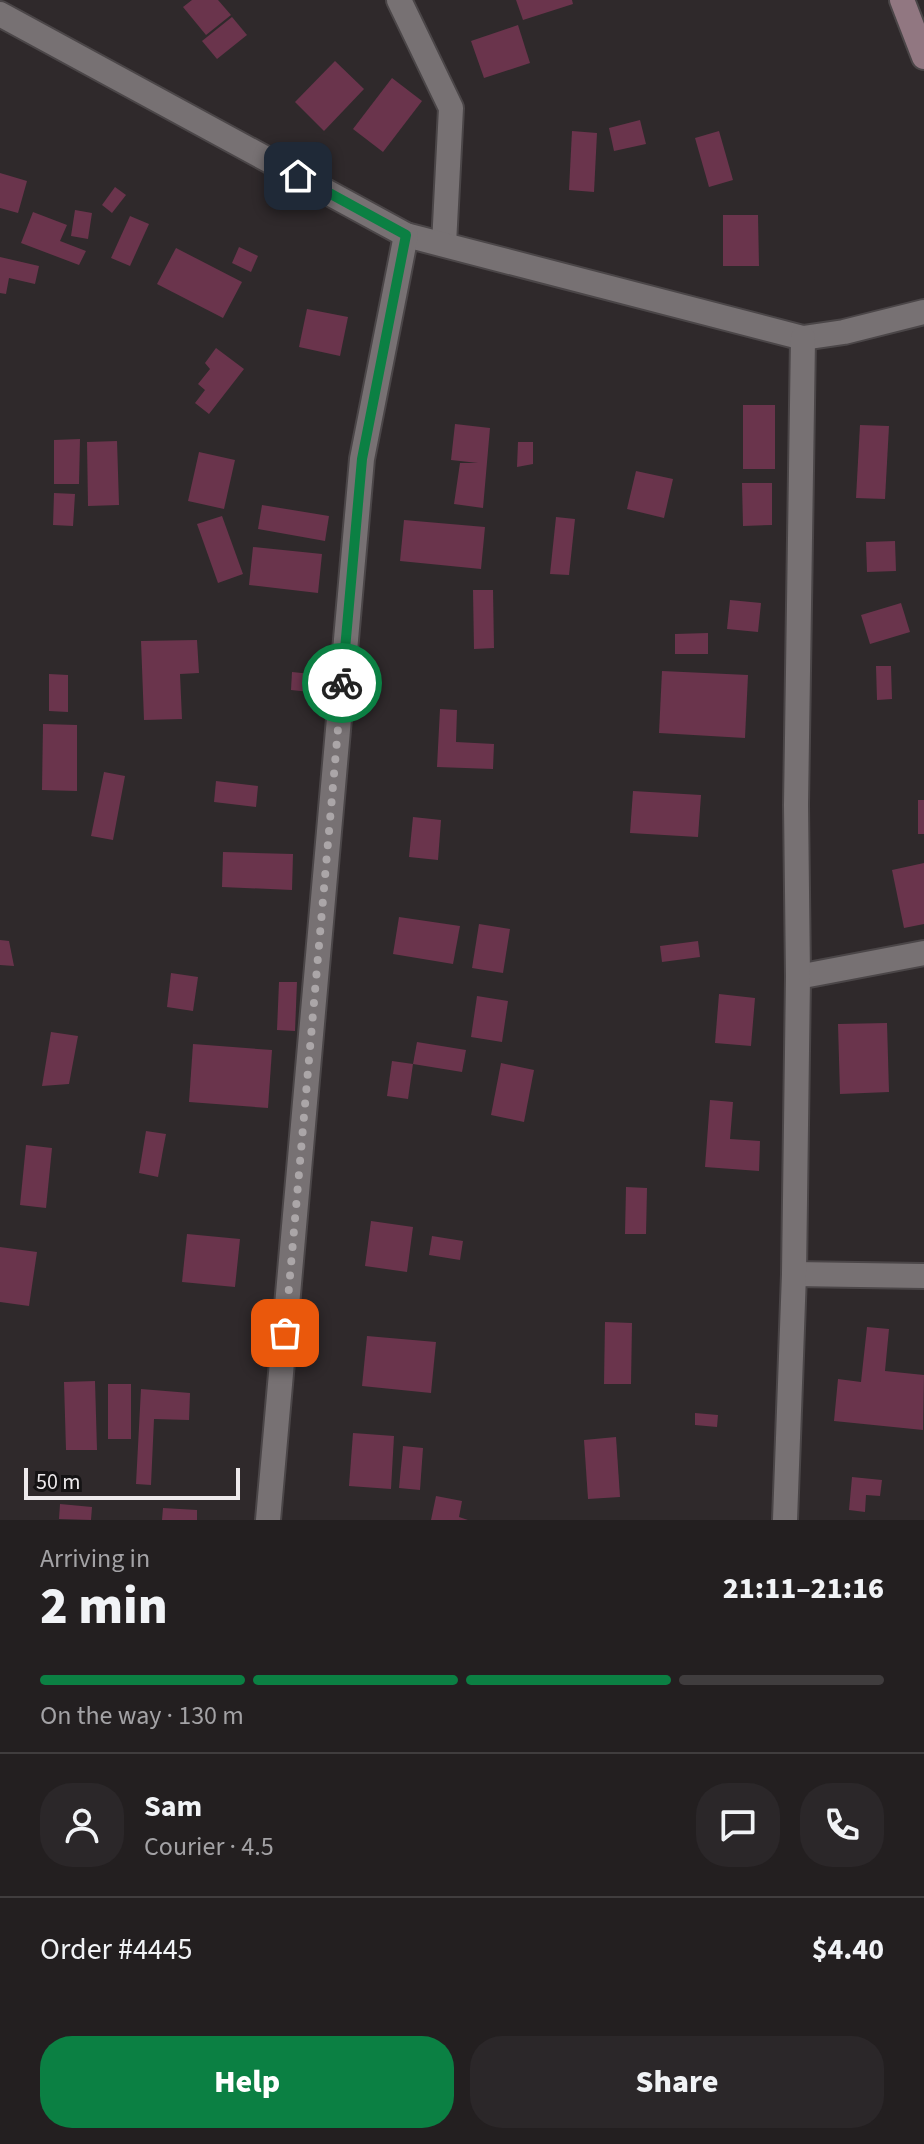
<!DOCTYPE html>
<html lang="en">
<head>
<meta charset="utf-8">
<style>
  :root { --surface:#231f20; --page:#2b2729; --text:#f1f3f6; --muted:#a3a2a5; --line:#403d3e; --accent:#0b8043 }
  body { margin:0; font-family:"Source Sans 3",sans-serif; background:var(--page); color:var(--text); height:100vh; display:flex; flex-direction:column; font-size:30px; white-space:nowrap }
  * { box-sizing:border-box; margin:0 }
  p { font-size:26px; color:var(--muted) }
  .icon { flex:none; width:44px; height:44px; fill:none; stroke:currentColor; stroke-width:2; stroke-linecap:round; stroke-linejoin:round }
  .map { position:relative; height:1520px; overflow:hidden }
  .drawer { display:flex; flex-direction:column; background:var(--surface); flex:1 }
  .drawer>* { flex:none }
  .scale { position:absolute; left:24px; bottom:20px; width:216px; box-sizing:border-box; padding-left:8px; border:4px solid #eeeaec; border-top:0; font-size:22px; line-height:28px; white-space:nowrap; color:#eeeaec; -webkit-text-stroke:6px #151314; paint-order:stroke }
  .pin { position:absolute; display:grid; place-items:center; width:68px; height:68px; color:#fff; margin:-34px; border-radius:16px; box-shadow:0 4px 12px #0006 }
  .courier { position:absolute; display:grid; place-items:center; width:80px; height:80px; margin:-40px; border:6px solid #0b8043; border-radius:50%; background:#fff; color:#222; box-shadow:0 2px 10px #0007 }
  .summary em { font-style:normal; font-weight:800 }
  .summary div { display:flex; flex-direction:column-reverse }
  .summary { display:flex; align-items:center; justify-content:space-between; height:136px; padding:0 40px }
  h1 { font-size:52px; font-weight:800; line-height:60px }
  .bar { display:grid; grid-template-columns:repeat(4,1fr); gap:12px 8px; align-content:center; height:96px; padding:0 40px }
  .bar i { height:10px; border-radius:6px; background:var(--line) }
  .bar .current { background:var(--accent) }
  .bar p { grid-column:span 4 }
  .line { display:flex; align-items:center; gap:20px; padding:0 40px; border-top:2px solid var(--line) }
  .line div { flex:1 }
  .round { display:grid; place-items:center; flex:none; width:84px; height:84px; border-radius:32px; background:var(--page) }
  .primary-button { display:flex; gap:16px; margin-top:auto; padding:16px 40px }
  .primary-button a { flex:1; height:92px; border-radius:32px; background:var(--accent); color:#fff; font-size:32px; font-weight:800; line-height:92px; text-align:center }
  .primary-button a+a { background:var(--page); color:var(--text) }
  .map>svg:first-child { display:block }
  .building { fill:#6a344c }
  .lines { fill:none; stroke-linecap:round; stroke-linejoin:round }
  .street-casing { stroke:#4b4648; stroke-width:28 }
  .secondary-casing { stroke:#4b4648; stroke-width:28 }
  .street { stroke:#777173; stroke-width:24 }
  .secondary { stroke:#917781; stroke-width:24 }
  .done { stroke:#aba6a8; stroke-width:8; stroke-dasharray:0 14.4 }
  .route { stroke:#0b8043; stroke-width:10 }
</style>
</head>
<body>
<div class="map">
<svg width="924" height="1520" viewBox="0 0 924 1520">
  <rect width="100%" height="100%" fill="#2f292b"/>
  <g class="building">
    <path d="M192 0H218L231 15 206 35 183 7Z"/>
    <path d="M516 0H572L573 4 523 20Z"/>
    <path d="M232 17 247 35 217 59 202 41Z"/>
    <path d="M518 25 530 63 484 78 471 41Z"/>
    <path d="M335 61 364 89 324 131 295 102Z"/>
    <path d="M392 78 422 101 383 152 353 129Z"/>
    <path d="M640 120 646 144 614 151 609 128Z"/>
    <path d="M572 131 597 133 594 192 569 190Z"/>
    <path d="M719 131 733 180 709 187 695 138Z"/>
    <path d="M0 173 27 181 18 213 0 208Z"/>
    <path d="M115 187 126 195 112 213 102 205Z"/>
    <path d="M75 210 92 213 88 239 71 236Z"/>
    <path d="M33 212 67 225 60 241 86 251 79 265 21 243Z"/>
    <path d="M723 215H758L759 266H723Z"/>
    <path d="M130 216 149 224 130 266 111 258Z"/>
    <path d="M239 247 258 256 251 272 232 263Z"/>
    <path d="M176 248 242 282 223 318 157 284Z"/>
    <path d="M0 257 39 266 35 284 9 278 6 294 0 293Z"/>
    <path d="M307 309 348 317 340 356 299 347Z"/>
    <path d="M216 348 244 369 209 414 195 403 205 390 198 384 210 369 205 363Z"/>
    <rect x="743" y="405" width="32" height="64"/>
    <path d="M455 424 490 428 483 508 454 504 460 463H478L451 460Z"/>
    <path d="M860 425 889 426 885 499 856 498Z"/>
    <path d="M80 439 79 484H54V440Z"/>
    <path d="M117 441 119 505 88 506 87 442Z"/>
    <path d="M518 442H533V464L517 467Z"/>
    <path d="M199 452 235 460 224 509 188 501Z"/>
    <path d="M636 471 673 479 664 518 627 509Z"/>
    <path d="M742 483H772V525L743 526Z"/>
    <path d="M54 493 75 494 73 526 53 525Z"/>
    <path d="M262 505 329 516 325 541 258 529Z"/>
    <path d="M222 516 243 574 218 583 197 524Z"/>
    <path d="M556 517 575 519 569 575 550 574Z"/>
    <path d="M404 520 485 527 481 569 400 561Z"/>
    <path d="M895 541 896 571 867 572 866 542Z"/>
    <path d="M253 547 322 554 318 593 249 585Z"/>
    <path d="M473 590H493L494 648 474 649Z"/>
    <path d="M730 600 761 603 758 632 727 629Z"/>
    <path d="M901 603 910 632 870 644 861 615Z"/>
    <path d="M708 633V654H675V634Z"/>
    <path d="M197 640 199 673 180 674 182 719 144 720 141 641Z"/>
    <path d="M876 666H891L892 699 877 700Z"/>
    <path d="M662 671 748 675 745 738 659 733Z"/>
    <path d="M292 672 331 676 329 694 291 690Z"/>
    <path d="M49 674 68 675V712L49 711Z"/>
    <path d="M440 709 457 710 456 742 494 744 493 769 437 767Z"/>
    <path d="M43 724 77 725V791L42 790Z"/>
    <path d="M104 772 125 776 113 840 91 836Z"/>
    <path d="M216 781 258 786 256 807 214 802Z"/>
    <path d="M633 791 701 795 698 837 630 833Z"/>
    <rect x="918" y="800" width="6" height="34"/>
    <path d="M413 817 441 820 438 860 409 857Z"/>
    <path d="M223 852 293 854 292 890 222 887Z"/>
    <path d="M924 863V924L904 928 892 870Z"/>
    <path d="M399 917 460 926 453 964 393 954Z"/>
    <path d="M479 924 510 929 503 973 472 968Z"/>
    <path d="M0 940 9 941 14 966 0 965Z"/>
    <path d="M698 941 700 957 662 962 660 946Z"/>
    <path d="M171 973 198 977 193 1011 167 1007Z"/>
    <path d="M279 982H297L295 1031 277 1030Z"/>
    <path d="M719 994 755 998 751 1046 715 1043Z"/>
    <path d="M477 996 508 1001 502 1042 471 1037Z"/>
    <path d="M887 1023 889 1092 840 1094 838 1024Z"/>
    <path d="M51 1032 78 1036 69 1084 42 1086Z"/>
    <path d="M417 1042 466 1050 462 1072 413 1064Z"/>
    <path d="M193 1044 272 1050 268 1108 189 1102Z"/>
    <path d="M392 1061 413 1064 408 1099 387 1096Z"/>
    <path d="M501 1063 534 1070 524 1122 491 1115Z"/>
    <path d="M710 1100 733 1102 730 1139 760 1141 759 1171 705 1167Z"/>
    <path d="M146 1131 166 1134 158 1177 139 1173Z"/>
    <path d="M26 1145 52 1148 46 1208 20 1205Z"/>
    <path d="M626 1187 647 1188 646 1234H625Z"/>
    <path d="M371 1221 413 1227 407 1272 365 1266Z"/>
    <path d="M187 1234 240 1239 235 1287 182 1282Z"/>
    <path d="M432 1236 463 1241 460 1260 429 1255Z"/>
    <path d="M0 1247 37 1252 29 1306 0 1302Z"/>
    <path d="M605 1322 632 1323 631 1384H604Z"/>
    <path d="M867 1327 889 1329 885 1371 924 1375 923 1430 834 1421 838 1379 861 1382Z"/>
    <path d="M367 1336 436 1342 431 1393 362 1386Z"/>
    <path d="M95 1381 97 1450H66L64 1382Z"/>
    <rect x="108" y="1384" width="23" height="55"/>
    <path d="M141 1389 190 1393 189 1420 154 1419 151 1485 136 1484Z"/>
    <path d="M695 1413 718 1415 717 1427 695 1425Z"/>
    <path d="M353 1433 394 1436 391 1489 349 1486Z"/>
    <path d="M616 1437 620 1497 588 1499 584 1440Z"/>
    <path d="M403 1446 423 1448 420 1490 399 1488Z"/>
    <path d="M852 1477 882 1480 880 1496 866 1495 865 1512 849 1510Z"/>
    <path d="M436 1496 462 1501 459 1517 468 1520H431Z"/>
    <path d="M60 1504 92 1507 91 1520 59 1519Z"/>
    <path d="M163 1508 197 1510V1520H162Z"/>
  </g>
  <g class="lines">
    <g class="street-casing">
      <g id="street">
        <path d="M399 0 451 108 444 244"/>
        <path d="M0 14 406 235 803 338 844 332 924 312"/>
        <path d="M798 977 924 953"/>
        <path d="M794 1274 924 1276"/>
        <path d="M268 1520 362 459 406 235"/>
        <path d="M785 1520 794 1274 798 977 796 805 803 338"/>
      </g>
    </g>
    <g class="secondary-casing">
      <path id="secondary" d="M902 0 924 57"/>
    </g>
    <use href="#street" class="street"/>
    <use href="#secondary" class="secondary"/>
  </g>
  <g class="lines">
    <path class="done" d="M285 1333 342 683"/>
    <path class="route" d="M298 176 406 235 362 459 342 683"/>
  </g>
</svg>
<div class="scale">50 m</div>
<div class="pin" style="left:285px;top:1333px;background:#ea580c"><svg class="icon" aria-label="bag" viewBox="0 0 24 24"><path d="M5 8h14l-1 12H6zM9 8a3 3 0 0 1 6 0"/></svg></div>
<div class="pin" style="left:298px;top:176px;background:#1f2937"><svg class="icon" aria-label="home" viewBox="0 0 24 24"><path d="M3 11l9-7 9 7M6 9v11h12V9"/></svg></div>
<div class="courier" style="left:342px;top:683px"><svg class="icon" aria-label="bike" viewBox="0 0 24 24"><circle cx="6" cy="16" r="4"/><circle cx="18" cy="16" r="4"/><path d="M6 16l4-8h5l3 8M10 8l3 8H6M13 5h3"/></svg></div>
</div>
<section class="drawer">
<div class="summary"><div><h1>2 min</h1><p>Arriving in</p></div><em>21:11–21:16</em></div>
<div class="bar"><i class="current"></i><i class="current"></i><i class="current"></i><i></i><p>On the way · 130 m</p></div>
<div class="line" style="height:144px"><a class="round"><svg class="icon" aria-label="person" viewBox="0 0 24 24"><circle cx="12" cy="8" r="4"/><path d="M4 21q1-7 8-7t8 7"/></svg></a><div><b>Sam</b><p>Courier · 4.5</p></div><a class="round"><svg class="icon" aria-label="chat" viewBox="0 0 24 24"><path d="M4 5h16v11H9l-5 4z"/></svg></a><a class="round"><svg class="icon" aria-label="phone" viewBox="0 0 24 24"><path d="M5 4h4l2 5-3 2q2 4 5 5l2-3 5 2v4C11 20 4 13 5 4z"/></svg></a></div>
<div class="line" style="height:104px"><div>Order #4445</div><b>$4.40</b></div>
<div class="primary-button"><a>Help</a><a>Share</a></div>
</section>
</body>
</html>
